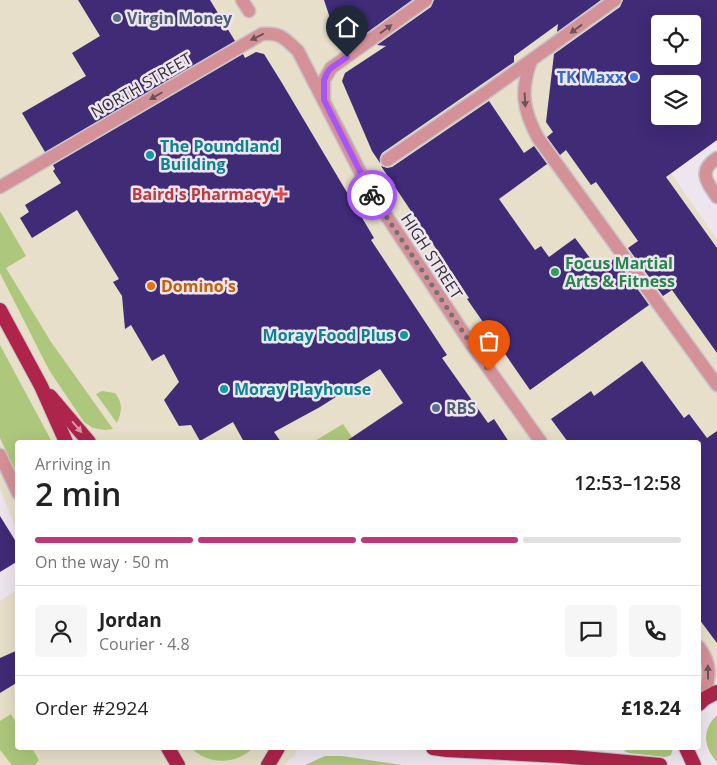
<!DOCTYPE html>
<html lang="en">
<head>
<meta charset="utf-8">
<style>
  :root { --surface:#fff; --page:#f6f6f6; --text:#222; --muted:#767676; --line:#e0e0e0; --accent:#bd377a }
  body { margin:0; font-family:"Open Sans",sans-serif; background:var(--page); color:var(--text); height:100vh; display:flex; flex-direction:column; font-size:19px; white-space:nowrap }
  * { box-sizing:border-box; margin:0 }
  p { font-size:16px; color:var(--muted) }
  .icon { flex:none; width:28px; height:28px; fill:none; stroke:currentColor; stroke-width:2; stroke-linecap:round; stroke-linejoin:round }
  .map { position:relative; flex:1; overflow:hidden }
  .sheet { position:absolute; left:15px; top:440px; width:686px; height:310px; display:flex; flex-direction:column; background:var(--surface); border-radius:5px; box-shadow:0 5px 20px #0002 }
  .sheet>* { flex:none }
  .buttons { position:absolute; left:651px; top:15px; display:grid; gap:10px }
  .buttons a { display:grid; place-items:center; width:50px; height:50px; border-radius:5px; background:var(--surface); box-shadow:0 5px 20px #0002; font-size:25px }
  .pin { position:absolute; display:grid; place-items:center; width:42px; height:42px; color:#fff; margin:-51px -21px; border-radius:50% 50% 50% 0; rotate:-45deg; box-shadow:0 0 5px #0007 }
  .pin .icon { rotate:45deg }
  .courier { position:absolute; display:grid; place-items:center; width:50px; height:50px; margin:-25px; border:4px solid #a855f7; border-radius:50%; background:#fff; color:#222; box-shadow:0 1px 6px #0007 }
  .headline em { font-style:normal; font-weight:600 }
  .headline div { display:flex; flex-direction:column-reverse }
  .headline { display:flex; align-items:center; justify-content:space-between; height:85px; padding:0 20px }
  h1 { font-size:32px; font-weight:600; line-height:38px }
  .bar { display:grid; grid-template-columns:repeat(4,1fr); gap:8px 5px; align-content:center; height:60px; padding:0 20px }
  .bar i { height:6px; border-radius:4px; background:var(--line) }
  .bar .on { background:var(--accent) }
  .bar p { grid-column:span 4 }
  .line { display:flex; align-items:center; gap:12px; padding:0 20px; border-top:1px solid var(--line) }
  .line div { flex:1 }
  .round { display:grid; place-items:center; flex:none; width:52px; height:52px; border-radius:5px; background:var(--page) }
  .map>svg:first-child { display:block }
  .commercial { fill:#e7dfc9; fill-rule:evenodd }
  .green { fill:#adc77c }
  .building { fill:#3f2b76; fill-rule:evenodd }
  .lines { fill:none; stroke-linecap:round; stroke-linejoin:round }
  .pedestrian-casing { stroke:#c9c2c9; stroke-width:15 }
  .minor-casing { stroke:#c9c2c9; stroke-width:15 }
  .trunk-casing { stroke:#c9c2c9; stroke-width:16 }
  .pedestrian { stroke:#d49198; stroke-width:12 }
  .minor { stroke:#d49198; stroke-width:12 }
  .trunk { stroke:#ae244a; stroke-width:14 }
  .oneway { fill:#6c5358 }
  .oneway2 { fill:#d498ac }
  .done { stroke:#757076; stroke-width:5; stroke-dasharray:0 9 }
  .route { stroke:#a855f7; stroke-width:6 }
  .service-dot { fill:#5c6f8a; stroke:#eee6ee; stroke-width:2 }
  .shop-dot { fill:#3f7fe0; stroke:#eee6ee; stroke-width:2 }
  .culture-dot { fill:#0f9aa8; stroke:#eee6ee; stroke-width:2 }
  .health-dot { fill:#e0444e; stroke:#eee6ee; stroke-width:2 }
  .leisure-dot { fill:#2e9e5b; stroke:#eee6ee; stroke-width:2 }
  .food-dot { fill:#e8710a; stroke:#eee6ee; stroke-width:2 }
  .labels { text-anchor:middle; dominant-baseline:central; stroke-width:5; stroke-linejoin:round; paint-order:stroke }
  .service-label { font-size:16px; font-weight:bold; fill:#4e5e75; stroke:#eee6ee; text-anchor:start }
  .shop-label { font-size:16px; font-weight:bold; fill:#366cbe; stroke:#eee6ee; text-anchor:end }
  .street-label { font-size:16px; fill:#343135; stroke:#eee6ee }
  .culture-label { font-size:16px; font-weight:bold; fill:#0d838f; stroke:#eee6ee; text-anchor:start }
  .health-label { font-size:16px; font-weight:bold; fill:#be3a42; stroke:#eee6ee; text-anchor:end }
  .leisure-label { font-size:16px; font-weight:bold; fill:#27864d; stroke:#eee6ee; text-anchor:start }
  .food-label { font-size:16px; font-weight:bold; fill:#c56008; stroke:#eee6ee; text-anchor:start }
</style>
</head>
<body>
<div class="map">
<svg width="717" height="765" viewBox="0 0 717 765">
  <rect width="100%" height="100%" fill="#eee6ee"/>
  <g class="commercial">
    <path d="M0 0H717V103L654 149 717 239V679L699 677V442H18L17 531 0 489ZM660 24H692V56H660ZM660 84H692V116H660Z"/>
    <path d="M17 590 18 748H298L295 755 284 765H0V601Z"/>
  </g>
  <g class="green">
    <path d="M0 211 26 256 6 268 51 342 113 429 105 430 93 428 84 422 49 370 0 273Z"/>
    <path d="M0 345 52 442H18L17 474 0 438Z"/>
    <path d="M102 391 115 393C123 403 122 412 117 423L96 394Z"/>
    <path d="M343 424 355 442H313Z"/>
    <path d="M11 714 17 725 18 748H32L39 760 35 765H12L0 750V721Z"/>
    <path d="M717 715V762C703 747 702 729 717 715Z"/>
    <path d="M191 748H253C236 765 208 765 191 748Z"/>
    <path d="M630 748H673L671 755 666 757 629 753 624 751Z"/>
    <path d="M325 756H342L402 765H305Z"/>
  </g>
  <g class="building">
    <path d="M78 0H210L235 41 45 152 22 113 86 76 72 53 100 36Z"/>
    <path d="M324 0H412L354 42 337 39Z"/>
    <path d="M434 0H601L557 32 558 24 514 56V62L382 153 380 157V163L372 151 342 81 345 73 386 46 377 45 431 7Z"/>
    <path d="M623 0H717V140L666 177 717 248V353L672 290 663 296 628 248 638 241 596 182 591 185 566 150 560 155 547 137 553 132 546 122 554 54 620 7ZM660 24H692V56H660ZM660 84H692V116H660Z"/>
    <path d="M256 52 264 54 282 83 374 238 371 240 447 355 442 358 488 423 494 419 509 442H345L403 403 380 369 320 407 274 432 281 442H244L233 422 200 441 191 425 179 426 164 400 179 382 164 354 152 361 131 325 125 329 122 296 113 282 119 279 77 210 32 238 20 218 29 212 25 205 61 183 53 171 55 169 53 165 243 54 245 58Z"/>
    <path d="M489 101 524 153 534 146 547 164 499 199 535 250 541 246 549 257 575 238 599 270 615 258 649 305 530 390 467 299 469 298 381 166 387 168 392 167Z"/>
    <path d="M642 361 684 418 689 414 707 438 717 431V643L699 619V444L701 442H568L551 419 591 391 594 396Z"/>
    <path d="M0 516 18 545V561L0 572Z"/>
    <path d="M18 650V682L0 693V658Z"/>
  </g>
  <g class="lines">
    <g class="pedestrian-casing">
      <g id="pedestrian">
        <path d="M242 0 249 11"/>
        <path d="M387 160 484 94"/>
      </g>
    </g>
    <g class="minor-casing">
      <g id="minor">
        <path d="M531 61C520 91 523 110 538 138L717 385"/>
        <path d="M484 94 615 0"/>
        <path d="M324 98V80L331 68 426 0"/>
        <path d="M717 158C698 171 706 181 717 197"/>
        <path d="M0 187 262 34C281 32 285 39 298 51L370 191 471 344 541 442"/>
        <path d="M0 455 18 493"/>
        <path d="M699 647C713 666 709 678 704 699"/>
      </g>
    </g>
    <g class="trunk-casing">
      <g id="trunk">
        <path d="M0 310 41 386 66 442"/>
        <path d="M50 396 89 442"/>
        <path d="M699 704 704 699 717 692"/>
        <path d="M168 748 178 765"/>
        <path d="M433 748 447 750 560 756 660 765"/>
        <path d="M686 748 694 765"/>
        <path d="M268 765 278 748"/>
      </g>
    </g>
    <use href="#pedestrian" class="pedestrian"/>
    <use href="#minor" class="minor"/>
    <use href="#trunk" class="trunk"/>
  </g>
  <defs><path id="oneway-solid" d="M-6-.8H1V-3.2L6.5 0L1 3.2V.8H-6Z" transform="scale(1.25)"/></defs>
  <g class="oneway">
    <use href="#oneway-solid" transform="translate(386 29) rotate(-36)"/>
    <use href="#oneway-solid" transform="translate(576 29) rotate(144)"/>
    <use href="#oneway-solid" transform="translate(257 37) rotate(154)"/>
    <use href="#oneway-solid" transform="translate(156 96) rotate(150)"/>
    <use href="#oneway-solid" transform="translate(525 100) rotate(87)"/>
    <use href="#oneway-solid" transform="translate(708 672) rotate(-91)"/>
  </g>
  <use class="oneway2" href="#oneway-solid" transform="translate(77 427) rotate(49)"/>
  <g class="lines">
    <path class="done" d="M372 195 489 371"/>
    <path class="route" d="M347 57 331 68 327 73 324 80V100L372 195"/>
  </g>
  <g class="service-dot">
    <circle cx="117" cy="18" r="5"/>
    <circle cx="436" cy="408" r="5"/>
  </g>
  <circle class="shop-dot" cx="634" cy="77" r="5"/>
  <g class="culture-dot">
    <circle cx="150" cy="155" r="5"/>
    <circle cx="404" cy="335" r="5"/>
    <circle cx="224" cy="389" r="5"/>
  </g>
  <path class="health-dot" d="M278.5 186.5h5v5h5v5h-5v5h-5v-5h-5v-5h5z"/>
  <circle class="leisure-dot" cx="555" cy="272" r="5"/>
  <circle class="food-dot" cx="151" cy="286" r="5"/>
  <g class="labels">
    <g class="service-label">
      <text x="127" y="18">Virgin Money</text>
      <text x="446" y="408">RBS</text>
    </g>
    <g class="shop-label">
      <text x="624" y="77">TK Maxx</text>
    </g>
    <g class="street-label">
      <text transform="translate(141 85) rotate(-30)">NORTH STREET</text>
      <text transform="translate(432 256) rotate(57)">HIGH STREET</text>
    </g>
    <g class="culture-label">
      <text x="160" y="146">The Poundland<tspan x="160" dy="18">Building</tspan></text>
      <text x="394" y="335" text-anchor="end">Moray Food Plus</text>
      <text x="234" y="389">Moray Playhouse</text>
    </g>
    <g class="health-label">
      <text x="271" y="194">Baird's Pharmacy</text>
    </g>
    <g class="leisure-label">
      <text x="565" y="263">Focus Martial<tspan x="565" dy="18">Arts &amp; Fitness</tspan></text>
    </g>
    <g class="food-label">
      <text x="161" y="286">Domino's</text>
    </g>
  </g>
</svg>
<div class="buttons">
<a><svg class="icon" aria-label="locate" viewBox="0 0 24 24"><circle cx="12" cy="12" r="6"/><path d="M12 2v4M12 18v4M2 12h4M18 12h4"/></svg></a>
<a><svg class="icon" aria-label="layers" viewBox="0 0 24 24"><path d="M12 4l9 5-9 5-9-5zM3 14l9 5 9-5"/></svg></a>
</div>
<div class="pin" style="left:489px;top:371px;background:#ea580c"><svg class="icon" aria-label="bag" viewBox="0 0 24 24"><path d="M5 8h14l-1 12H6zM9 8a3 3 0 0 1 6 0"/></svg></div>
<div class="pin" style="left:347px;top:57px;background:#1f2937"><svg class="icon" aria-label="home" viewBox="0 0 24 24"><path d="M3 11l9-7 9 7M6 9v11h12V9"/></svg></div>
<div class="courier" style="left:372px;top:195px"><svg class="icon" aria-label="bike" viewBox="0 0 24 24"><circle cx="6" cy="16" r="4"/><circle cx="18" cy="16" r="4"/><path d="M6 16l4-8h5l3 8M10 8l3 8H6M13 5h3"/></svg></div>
<section class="sheet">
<div class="headline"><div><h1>2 min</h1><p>Arriving in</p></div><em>12:53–12:58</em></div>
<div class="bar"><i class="on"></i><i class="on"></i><i class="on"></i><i></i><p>On the way · 50 m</p></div>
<div class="line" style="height:90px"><a class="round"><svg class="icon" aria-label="person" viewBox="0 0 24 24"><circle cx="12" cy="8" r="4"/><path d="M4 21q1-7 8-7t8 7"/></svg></a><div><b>Jordan</b><p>Courier · 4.8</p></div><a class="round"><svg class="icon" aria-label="chat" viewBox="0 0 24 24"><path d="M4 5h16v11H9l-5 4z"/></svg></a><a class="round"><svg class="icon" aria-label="phone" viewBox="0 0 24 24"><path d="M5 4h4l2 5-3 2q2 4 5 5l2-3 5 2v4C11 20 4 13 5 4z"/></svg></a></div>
<div class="line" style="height:65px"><div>Order #2924</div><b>£18.24</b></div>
</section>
</div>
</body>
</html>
